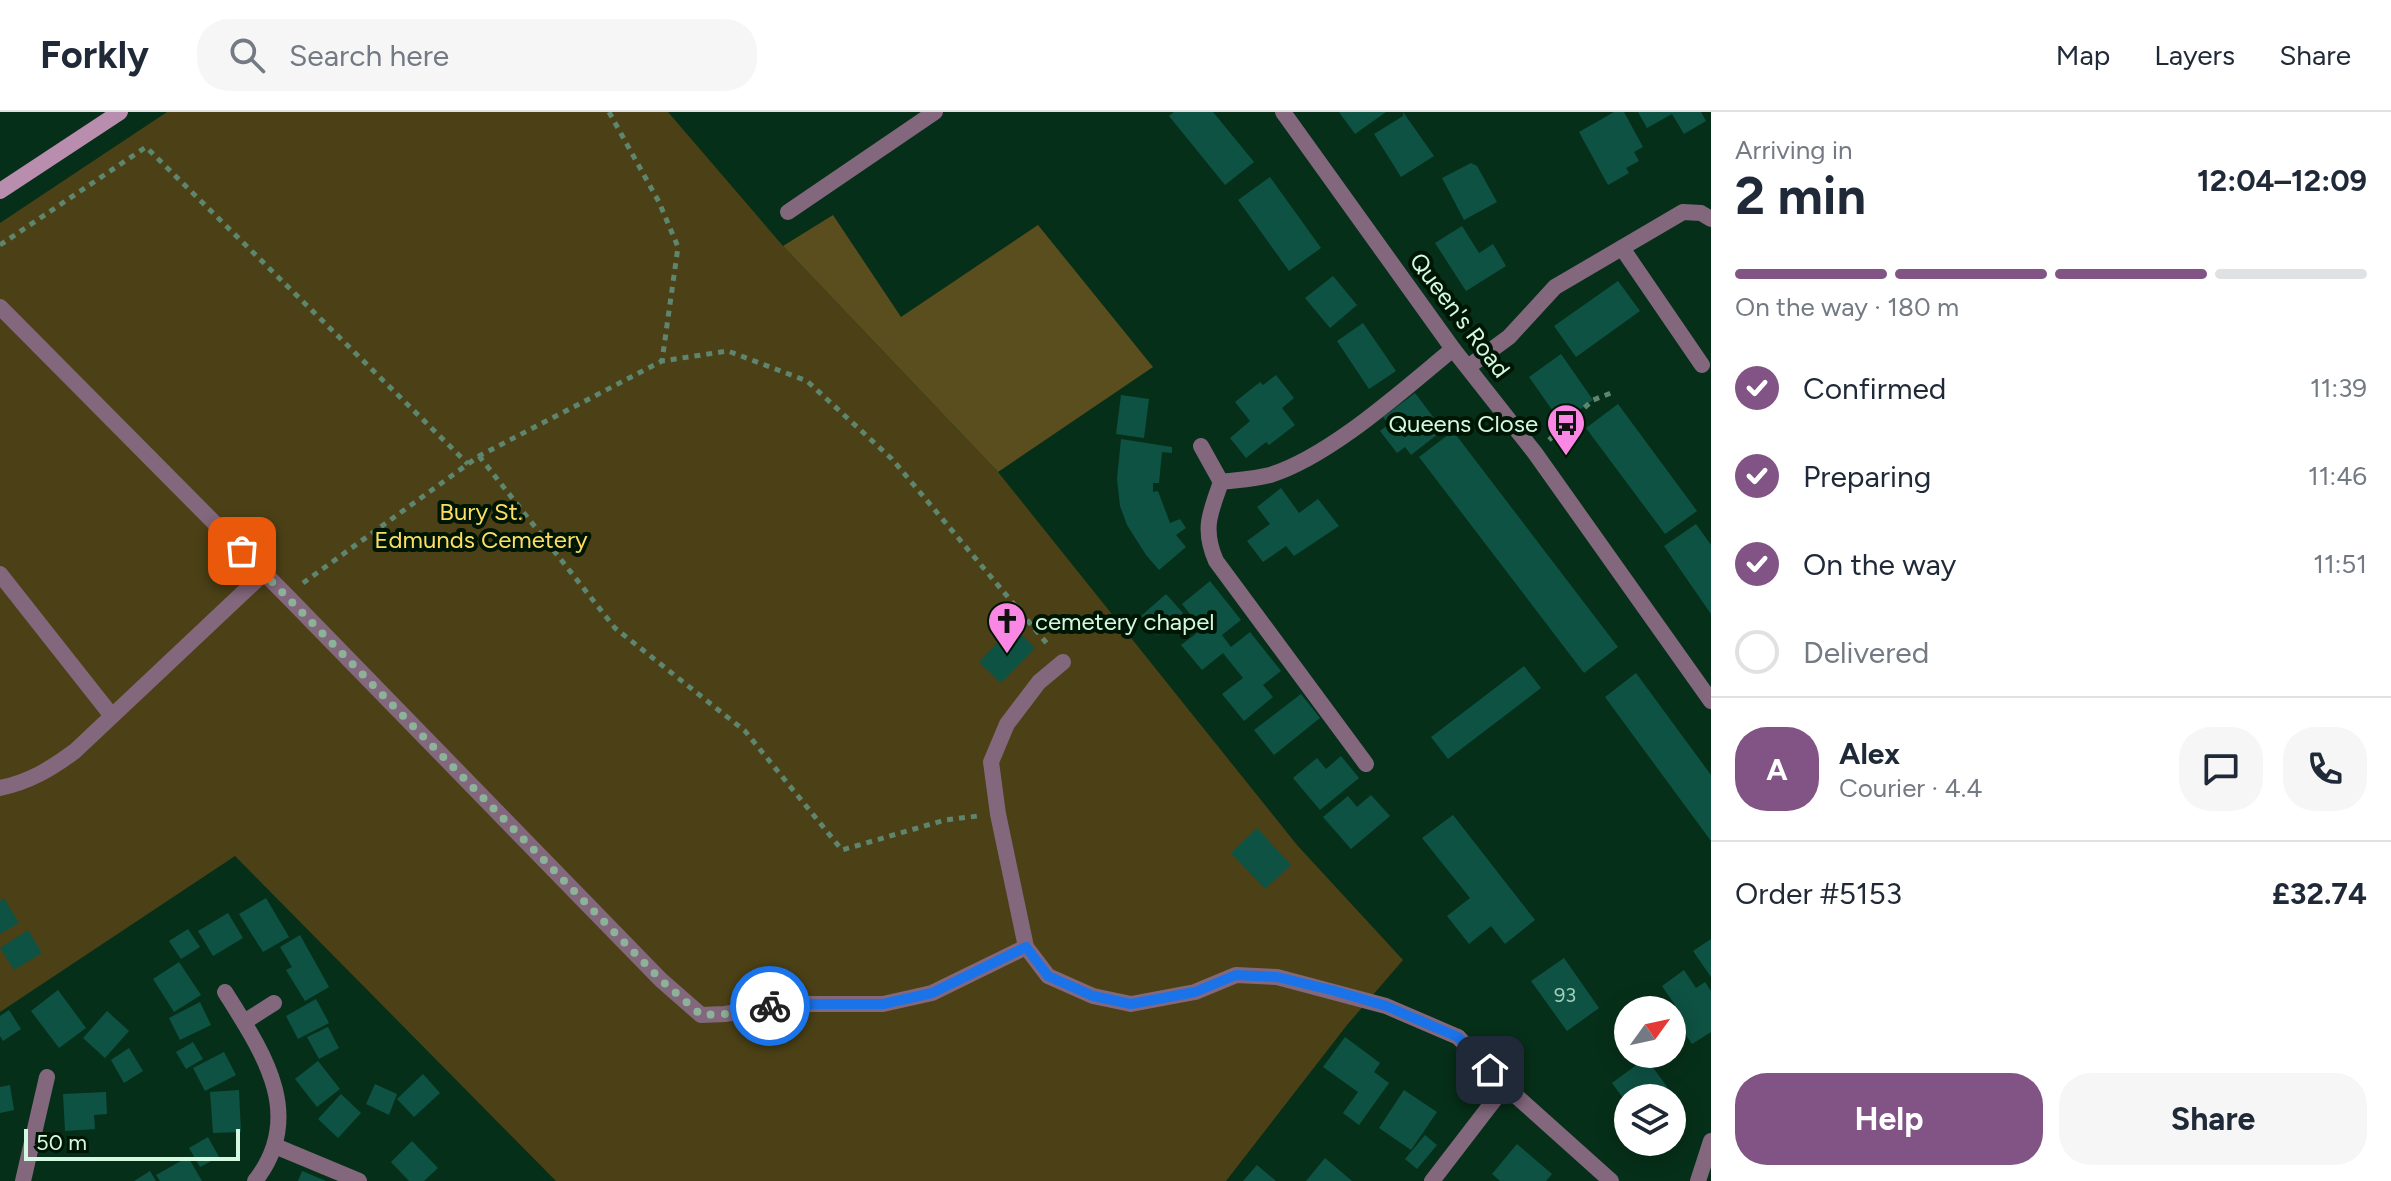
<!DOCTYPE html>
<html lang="en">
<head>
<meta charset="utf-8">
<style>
  :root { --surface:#fff; --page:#f6f6f7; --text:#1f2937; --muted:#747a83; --line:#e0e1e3; --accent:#825385 }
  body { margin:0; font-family:Figtree,sans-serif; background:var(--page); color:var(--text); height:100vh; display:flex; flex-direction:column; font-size:30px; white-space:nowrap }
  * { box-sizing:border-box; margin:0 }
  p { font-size:26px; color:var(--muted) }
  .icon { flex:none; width:44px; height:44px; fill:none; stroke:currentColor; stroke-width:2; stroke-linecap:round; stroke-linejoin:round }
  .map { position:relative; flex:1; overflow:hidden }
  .side { display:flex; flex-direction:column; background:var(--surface); width:680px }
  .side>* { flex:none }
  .needle { width:52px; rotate:57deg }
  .buttons { position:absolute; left:1614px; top:884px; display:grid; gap:16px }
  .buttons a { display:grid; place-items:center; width:72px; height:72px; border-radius:50%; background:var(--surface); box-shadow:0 4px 20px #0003; font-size:40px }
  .scale { position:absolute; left:24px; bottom:20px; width:216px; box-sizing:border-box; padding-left:8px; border:4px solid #d5f9e0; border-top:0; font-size:22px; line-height:28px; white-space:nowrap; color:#d5f9e0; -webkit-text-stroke:6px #001605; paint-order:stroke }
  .pin { position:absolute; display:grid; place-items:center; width:68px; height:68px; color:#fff; margin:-34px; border-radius:16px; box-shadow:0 4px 12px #0006 }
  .courier { position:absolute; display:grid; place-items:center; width:80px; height:80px; margin:-40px; border:6px solid #1a73e8; border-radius:50%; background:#fff; color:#222; box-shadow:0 2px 10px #0007 }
  .overview em { font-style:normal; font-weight:700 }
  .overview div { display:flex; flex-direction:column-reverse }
  .overview { display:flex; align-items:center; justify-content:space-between; height:136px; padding:0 24px }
  h1 { font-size:52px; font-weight:700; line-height:60px }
  .bar { display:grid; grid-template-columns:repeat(4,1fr); gap:12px 8px; align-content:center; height:96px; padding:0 24px }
  .bar i { height:10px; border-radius:6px; background:var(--line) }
  .bar .active { background:var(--accent) }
  .bar p { grid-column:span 4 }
  .line { display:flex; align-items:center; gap:20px; padding:0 24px; border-top:2px solid var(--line) }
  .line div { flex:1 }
  .round { display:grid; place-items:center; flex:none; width:84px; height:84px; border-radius:32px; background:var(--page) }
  ol { padding:0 24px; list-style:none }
  li { display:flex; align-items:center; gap:24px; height:88px }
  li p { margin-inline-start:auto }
  li .icon { padding:8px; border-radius:50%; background:var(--accent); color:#fff; stroke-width:4 }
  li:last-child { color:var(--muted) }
  li i { width:44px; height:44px; border:4px solid var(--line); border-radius:50% }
  .cta { display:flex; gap:16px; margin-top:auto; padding:16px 24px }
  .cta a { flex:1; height:92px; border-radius:32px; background:var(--accent); color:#fff; font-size:32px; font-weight:700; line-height:92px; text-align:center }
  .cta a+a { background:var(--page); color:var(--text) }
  header { display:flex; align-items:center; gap:48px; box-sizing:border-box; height:112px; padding:0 40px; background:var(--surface); border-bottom:2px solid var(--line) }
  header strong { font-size:38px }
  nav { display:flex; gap:44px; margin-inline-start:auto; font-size:28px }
  .search { width:560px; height:72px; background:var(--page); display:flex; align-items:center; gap:20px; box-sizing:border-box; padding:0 28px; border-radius:32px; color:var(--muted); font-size:30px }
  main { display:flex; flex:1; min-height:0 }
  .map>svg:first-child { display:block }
  .green { fill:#4c4116 }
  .forest { fill:#5b4e1e }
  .building { fill:#0e5243 }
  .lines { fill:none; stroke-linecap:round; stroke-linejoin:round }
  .path { stroke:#5e856e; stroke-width:5; stroke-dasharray:6 6; stroke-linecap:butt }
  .lane { stroke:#83687d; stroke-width:16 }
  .street { stroke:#83687d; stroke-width:16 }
  .secondary { stroke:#b88dae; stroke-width:16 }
  .done { stroke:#8db29a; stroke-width:8; stroke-dasharray:0 14.4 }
  .route { stroke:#1a73e8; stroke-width:10 }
  .labels { text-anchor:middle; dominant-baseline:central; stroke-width:8; stroke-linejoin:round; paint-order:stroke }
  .number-label { font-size:20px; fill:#a3cfb9 }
  .street-label { font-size:24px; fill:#d5f9e0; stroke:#001605 }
  .poi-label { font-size:24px; fill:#d5f9e0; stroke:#001605; text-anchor:end }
  .park-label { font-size:24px; fill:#fddd63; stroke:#001605 }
</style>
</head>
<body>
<header>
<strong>Forkly</strong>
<div class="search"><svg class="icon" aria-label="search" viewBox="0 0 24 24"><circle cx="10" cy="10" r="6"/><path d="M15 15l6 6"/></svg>Search here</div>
<nav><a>Map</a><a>Layers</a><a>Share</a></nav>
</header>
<main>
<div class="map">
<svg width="1711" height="1069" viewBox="0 0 1711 1069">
  <rect width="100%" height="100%" fill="#062f19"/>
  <path class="green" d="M167 0H668L783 134 998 360 1297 733 1403 848 1347 913 1226 1069H556L235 744 0 900V111Z"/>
  <path class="forest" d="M833 103 901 205 1038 113 1153 255 998 360 783 134Z"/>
  <g class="building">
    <path d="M1174 0H1213L1254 50 1225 73 1169 4Z"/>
    <path d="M1339 0H1386L1355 22Z"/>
    <path d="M1403 0 1434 44 1401 65 1374 22 1403 4Z"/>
    <path d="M1614 0H1624L1643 35 1634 40 1639 49 1626 56 1629 61 1608 73 1579 20Z"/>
    <path d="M1638 0H1701L1706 9 1684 22 1672 2 1647 16Z"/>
    <path d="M1471 51 1477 54 1497 90 1464 108 1442 66Z"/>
    <path d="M1270 65 1321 136 1289 159 1238 88Z"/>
    <path d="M1462 114 1479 141 1493 132 1506 154 1466 179 1435 131Z"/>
    <path d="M1333 164 1357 193 1330 216 1305 186Z"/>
    <path d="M1618 169 1640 199 1576 245 1554 214Z"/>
    <path d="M1363 211 1396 259 1369 277 1337 229Z"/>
    <path d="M1561 242 1593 288 1568 306 1555 302 1529 265Z"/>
    <path d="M1276 263 1294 286 1282 296 1295 313 1269 333 1266 330 1246 346 1230 326 1250 309 1235 290 1260 270 1263 273Z"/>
    <path d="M1415 281 1443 318 1411 343 1405 335 1397 341 1380 319 1389 312 1383 305Z"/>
    <path d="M1121 283 1149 287 1144 326 1116 322Z"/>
    <path d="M1618 292 1697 399 1665 422 1586 316Z"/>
    <path d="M1453 319 1618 535 1584 561 1419 345Z"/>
    <path d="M1121 327 1172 335V341L1162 340 1159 371H1153V380L1158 379 1170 411 1180 407 1186 416 1176 423 1186 435 1159 458 1146 443 1127 413 1120 394 1117 367Z"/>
    <path d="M1281 376 1299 401 1318 387 1339 414 1294 444 1286 434 1263 450 1247 429 1270 412 1257 395Z"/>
    <path d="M1696 412 1711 433V502L1664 434Z"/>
    <path d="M1210 469 1241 508 1222 523 1231 535 1250 520 1281 559 1263 573 1273 585 1244 609 1222 582 1243 566 1223 541 1202 558 1181 533 1202 517 1182 492Z"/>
    <path d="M1166 482 1183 501 1158 523 1141 504Z"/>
    <path d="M1013 515 1035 536 1001 571 979 550Z"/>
    <path d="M1524 554 1541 576 1448 647 1431 625Z"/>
    <path d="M1636 561 1711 663V729L1605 585Z"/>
    <path d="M1301 582 1320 606 1274 643 1254 618Z"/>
    <path d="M1341 644 1359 666 1320 698 1293 666 1317 646 1326 657Z"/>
    <path d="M1371 683 1390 704 1351 737 1323 705 1348 684 1357 695Z"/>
    <path d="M1453 703 1535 808 1505 832 1491 814 1469 832 1447 804 1470 786 1422 726Z"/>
    <path d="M1257 716 1291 753 1265 777 1231 741Z"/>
    <path d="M4 786 19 811 0 822V789Z"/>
    <path d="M266 786 289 825 263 840 239 802Z"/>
    <path d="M228 801 243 826 213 844 198 819Z"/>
    <path d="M188 817 200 835 181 847 169 829Z"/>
    <path d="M28 818 42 841 14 858 0 836Z"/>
    <path d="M300 823 329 875 305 889 286 858 292 855 280 835Z"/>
    <path d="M1711 827V865L1693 839Z"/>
    <path d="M1564 846 1599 896 1567 919 1531 869Z"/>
    <path d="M179 850 201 883 174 900 153 867Z"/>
    <path d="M1684 858 1696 876 1705 870 1711 879V920L1692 932 1672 903V898H1668L1675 893 1662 874Z"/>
    <path d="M58 878 86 916 59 936 31 899Z"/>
    <path d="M316 887 329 911 298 927 286 904Z"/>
    <path d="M200 890 211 913 180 928 169 906Z"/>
    <path d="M9 898 21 917 3 929 0 924V904Z"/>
    <path d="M107 899 129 919 105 946 83 926Z"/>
    <path d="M328 915 339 936 319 947 307 925Z"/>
    <path d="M1345 925 1380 951 1374 960 1389 971 1359 1013 1343 1001 1358 980 1323 955Z"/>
    <path d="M193 930 203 947 186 957 176 940Z"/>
    <path d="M129 936 143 959 124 971 111 948Z"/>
    <path d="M224 940 236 963 205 979 193 956Z"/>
    <path d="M1646 946 1684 998 1672 1007V986H1628V993L1612 971Z"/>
    <path d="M318 949 340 977 317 995 295 967Z"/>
    <path d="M423 962 440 981 414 1005 397 987Z"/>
    <path d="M375 972 397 982 389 1003 366 992Z"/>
    <path d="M10 973 14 998 0 1001V975Z"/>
    <path d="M239 978 241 1020 213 1021 210 980Z"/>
    <path d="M1404 978 1437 1000 1411 1038 1379 1016Z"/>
    <path d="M106 980 107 1002 94 1003 95 1017 65 1019 63 982Z"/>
    <path d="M341 982 361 1001 338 1026 318 1007Z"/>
    <path d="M1425 1023 1437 1033 1417 1057 1405 1047Z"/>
    <path d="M208 1025 219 1045 200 1055 189 1036Z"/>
    <path d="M412 1029 438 1056 424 1069H409L391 1050Z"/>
    <path d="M1517 1032 1552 1062 1546 1069H1500L1492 1062Z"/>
    <path d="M188 1045 202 1069H160L156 1063Z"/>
    <path d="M1325 1046 1352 1069H1306Z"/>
    <path d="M1257 1053 1276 1069H1243Z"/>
    <path d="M150 1059 156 1069H134Z"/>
    <path d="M302 1059 326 1069H298Z"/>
  </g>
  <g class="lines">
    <g class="path">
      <path d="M609 0 659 90 678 135 662 249"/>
      <path d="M0 133 146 35 468 352"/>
      <path d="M1549 328 1593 288 1611 281"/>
      <path d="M479 344 615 516 745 619 842 738 945 708 978 704"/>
      <path d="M303 471 479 344 662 249 728 239 807 269 892 347 1049 534"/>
    </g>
    <g class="lane">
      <path d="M788 100 935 0"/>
      <path d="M1622 136 1702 253"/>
      <path d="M0 195 286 483 661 868 701 903 725 902 785 892H883L932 881 1026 835"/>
      <path d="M0 462 112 604"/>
      <path d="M1063 550 1039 570 1007 612 991 650 998 702 1026 835 1048 864 1093 884 1131 892 1195 880 1236 863 1277 865 1386 894 1458 925"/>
      <path d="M0 676C29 670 51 657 75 639L264 461"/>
    </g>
    <g class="street">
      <path d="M1283 0 1453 237 1535 341 1711 589"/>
      <path d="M1468 255 1509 225 1555 175 1683 100 1701 101 1711 107"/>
      <path d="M1201 334 1221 370C1210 401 1202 417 1216 449L1366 652"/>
      <path d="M1221 370C1237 368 1255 367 1270 363 1331 344 1404 277 1453 237"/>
      <path d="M225 880C262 939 307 1003 255 1069"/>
      <path d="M244 910 274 891"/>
      <path d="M1458 925 1505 974"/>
      <path d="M275 1034 359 1069"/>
      <path d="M23 1069 47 965"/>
      <path d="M1432 1069 1505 974 1611 1069"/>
      <path d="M1698 1069 1711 1029"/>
    </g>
    <path class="secondary" d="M0 79 120 0"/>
  </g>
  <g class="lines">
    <path class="done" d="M242 439 661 868 701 903 725 902 770 894"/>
    <path class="route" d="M770 894 785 892H883L932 881 1026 835 1048 864 1093 884 1131 892 1195 880 1236 863 1277 865 1335 879 1386 894 1458 925 1490 958"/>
  </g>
  <defs>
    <g id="bus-pin" transform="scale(2)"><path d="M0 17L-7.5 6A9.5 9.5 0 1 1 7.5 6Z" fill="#fb87e5" stroke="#001605"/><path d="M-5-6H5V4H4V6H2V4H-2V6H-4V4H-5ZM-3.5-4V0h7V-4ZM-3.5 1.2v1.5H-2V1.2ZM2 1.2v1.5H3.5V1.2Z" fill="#111"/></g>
    <g id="church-pin" transform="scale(2)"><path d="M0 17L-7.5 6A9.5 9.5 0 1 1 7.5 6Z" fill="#fb87e5" stroke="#001605"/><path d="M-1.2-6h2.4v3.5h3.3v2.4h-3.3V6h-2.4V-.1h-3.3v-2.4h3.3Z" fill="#111"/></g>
  </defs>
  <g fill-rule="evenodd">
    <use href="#bus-pin" x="1566" y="311"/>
    <use href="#church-pin" x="1007" y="509"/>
  </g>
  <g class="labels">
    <g class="number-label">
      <text x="1565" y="883">93</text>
    </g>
    <g class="street-label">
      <text transform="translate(1460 203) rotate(53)">Queen's Road</text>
    </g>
    <g class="poi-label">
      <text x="1538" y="311">Queens Close</text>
      <text x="1035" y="509" text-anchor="start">cemetery chapel</text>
    </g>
    <g class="park-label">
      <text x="481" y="399">Bury St.<tspan x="481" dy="28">Edmunds Cemetery</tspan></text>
    </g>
  </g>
</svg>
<div class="buttons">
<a><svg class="needle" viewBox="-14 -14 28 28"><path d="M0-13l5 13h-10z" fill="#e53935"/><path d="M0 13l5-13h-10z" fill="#747a83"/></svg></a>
<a><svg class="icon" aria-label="layers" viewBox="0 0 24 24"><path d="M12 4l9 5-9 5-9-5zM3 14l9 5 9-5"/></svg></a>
</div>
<div class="scale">50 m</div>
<div class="pin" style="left:242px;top:439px;background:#ea580c"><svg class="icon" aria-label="bag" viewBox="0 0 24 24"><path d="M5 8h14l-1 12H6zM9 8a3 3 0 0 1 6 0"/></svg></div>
<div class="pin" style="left:1490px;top:958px;background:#1f2937"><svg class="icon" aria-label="home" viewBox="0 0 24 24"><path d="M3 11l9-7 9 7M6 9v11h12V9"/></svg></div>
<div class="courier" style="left:770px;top:894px"><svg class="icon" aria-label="bike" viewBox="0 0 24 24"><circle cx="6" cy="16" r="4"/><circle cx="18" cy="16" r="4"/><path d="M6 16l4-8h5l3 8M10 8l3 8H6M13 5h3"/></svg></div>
</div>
<section class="side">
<div class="overview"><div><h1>2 min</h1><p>Arriving in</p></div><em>12:04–12:09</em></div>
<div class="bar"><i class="active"></i><i class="active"></i><i class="active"></i><i></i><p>On the way · 180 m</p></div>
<ol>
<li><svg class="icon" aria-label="check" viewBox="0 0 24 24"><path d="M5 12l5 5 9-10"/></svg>Confirmed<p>11:39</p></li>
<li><svg class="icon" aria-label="check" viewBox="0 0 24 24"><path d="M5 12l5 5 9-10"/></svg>Preparing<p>11:46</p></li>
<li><svg class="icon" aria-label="check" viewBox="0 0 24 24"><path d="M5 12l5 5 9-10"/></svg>On the way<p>11:51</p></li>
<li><i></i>Delivered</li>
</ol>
<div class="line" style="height:144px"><b class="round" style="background:var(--accent);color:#fff">A</b><div><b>Alex</b><p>Courier · 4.4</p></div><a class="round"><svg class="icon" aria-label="chat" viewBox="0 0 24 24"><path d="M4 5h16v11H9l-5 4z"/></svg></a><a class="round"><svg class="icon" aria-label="phone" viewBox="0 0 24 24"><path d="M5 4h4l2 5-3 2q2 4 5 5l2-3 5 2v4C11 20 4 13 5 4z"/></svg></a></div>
<div class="line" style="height:104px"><div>Order #5153</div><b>£32.74</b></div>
<div class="cta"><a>Help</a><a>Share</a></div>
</section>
</main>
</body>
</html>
